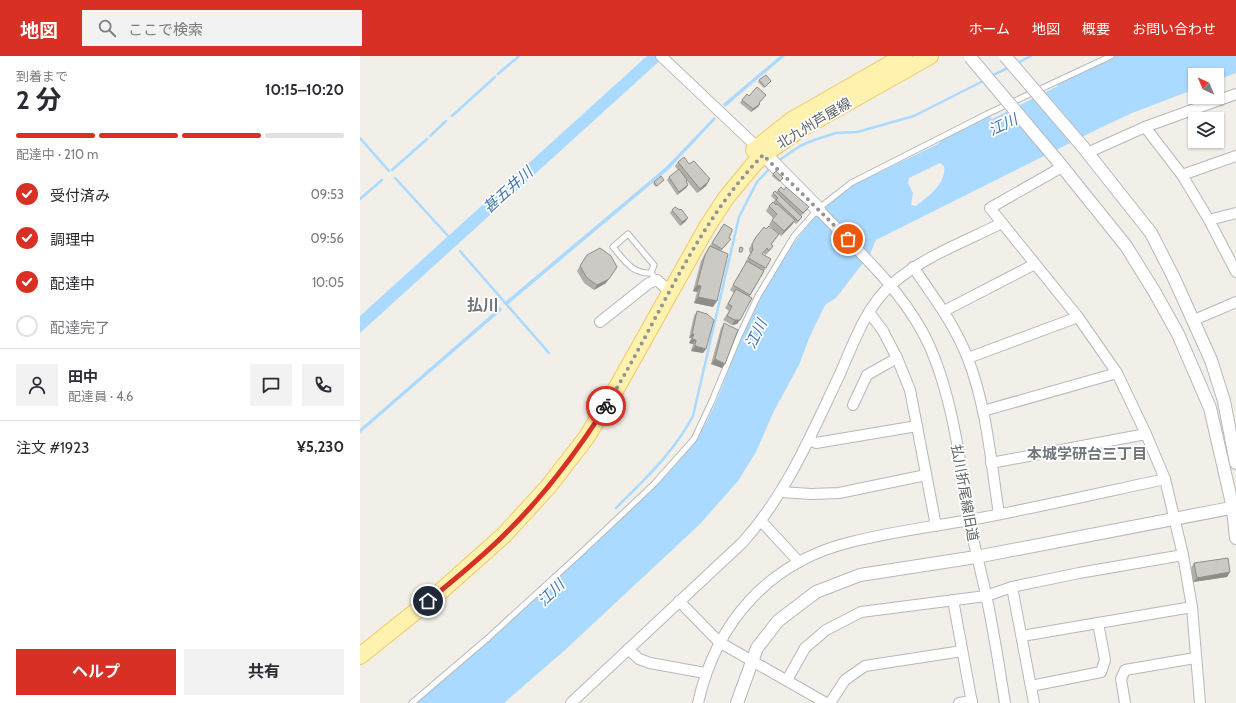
<!DOCTYPE html>
<html lang="ja">
<head>
<meta charset="utf-8">
<style>
  :root { --surface:#fff; --page:#f2f2f3; --text:#2b2b33; --muted:#7c7c81; --line:#e1e1e2; --accent:#d93025 }
  body { margin:0; font-family:Cabin,"Noto Sans JP",sans-serif; background:var(--page); color:var(--text); height:100vh; display:flex; flex-direction:column; font-size:15px; white-space:nowrap }
  * { box-sizing:border-box; margin:0 }
  p { font-size:13px; color:var(--muted) }
  .icon { flex:none; width:22px; height:22px; fill:none; stroke:currentColor; stroke-width:2; stroke-linecap:round; stroke-linejoin:round }
  .map { position:relative; flex:1; overflow:hidden }
  .side { display:flex; flex-direction:column; background:var(--surface); width:360px }
  .side>* { flex:none }
  .needle { width:26px; rotate:316deg }
  .fabs { position:absolute; left:828px; top:12px; display:grid; gap:8px }
  .fabs a { display:grid; place-items:center; width:36px; height:36px; border-radius:0px; background:var(--surface); box-shadow:0 1px 3px #0004; font-size:20px }
  .pin { position:absolute; display:grid; place-items:center; width:34px; height:34px; color:#fff; margin:-17px; border:2px solid #fff; border-radius:50%; box-shadow:0 1px 4px #0007 }
  .courier { position:absolute; display:grid; place-items:center; width:40px; height:40px; margin:-20px; border:3px solid #d93025; border-radius:50%; background:#fff; color:#222; box-shadow:0 1px 5px #0007 }
  .overview em { font-style:normal; font-weight:700 }
  .overview div { display:flex; flex-direction:column-reverse }
  .overview { display:flex; align-items:center; justify-content:space-between; height:68px; padding:0 16px }
  h1 { font-size:26px; font-weight:700; line-height:30px }
  .bar { display:grid; grid-template-columns:repeat(4,1fr); gap:6px 4px; align-content:center; height:48px; padding:0 16px }
  .bar i { height:5px; border-radius:3px; background:var(--line) }
  .bar .current { background:var(--accent) }
  .bar p { grid-column:span 4 }
  .line { display:flex; align-items:center; gap:10px; padding:0 16px; border-top:1px solid var(--line) }
  .line div { flex:1 }
  .round { display:grid; place-items:center; flex:none; width:42px; height:42px; border-radius:0px; background:var(--page) }
  ol { padding:0 16px; list-style:none }
  li { display:flex; align-items:center; gap:12px; height:44px }
  li p { margin-inline-start:auto }
  li .icon { padding:4px; border-radius:50%; background:var(--accent); color:#fff; stroke-width:4 }
  li:last-child { color:var(--muted) }
  li i { width:22px; height:22px; border:2px solid var(--line); border-radius:50% }
  .primary-button { display:flex; gap:8px; margin-top:auto; padding:8px 16px }
  .primary-button a { flex:1; height:46px; border-radius:0px; background:var(--accent); color:#fff; font-size:16px; font-weight:700; line-height:46px; text-align:center }
  .primary-button a+a { background:var(--page); color:var(--text) }
  header { display:flex; align-items:center; gap:24px; box-sizing:border-box; height:56px; padding:0 20px; background:var(--accent); color:#fff }
  header strong { font-size:19px }
  nav { display:flex; gap:22px; margin-inline-start:auto; font-size:14px }
  .search { width:280px; height:36px; background:var(--page); display:flex; align-items:center; gap:10px; box-sizing:border-box; padding:0 14px; border-radius:0px; color:var(--muted); font-size:15px }
  main { display:flex; flex:1; min-height:0 }
  .map>svg:first-child { display:block }
  .water { fill:#aadaff; fill-rule:evenodd }
  .lines { fill:none; stroke-linecap:round; stroke-linejoin:round }
  .stream { stroke:#aadaff; stroke-width:2.5 }
  .service-casing { stroke:#b5b8bc; stroke-width:7 }
  .minor-casing { stroke:#b5b8bc; stroke-width:12 }
  .tertiary-casing { stroke:#b5b8bc; stroke-width:14 }
  .secondary-casing { stroke:#b6babf; stroke-width:16 }
  .primary-casing { stroke:#f2c960; stroke-width:18 }
  .service { stroke:#fff; stroke-width:5 }
  .minor { stroke:#fff; stroke-width:10 }
  .tertiary { stroke:#fff; stroke-width:12 }
  .secondary { stroke:#fff; stroke-width:14 }
  .primary { stroke:#fff2af; stroke-width:16 }
  .tertiary-bridge-casing { stroke:#b5b8bc; stroke-width:14; stroke-linecap:butt }
  .tertiary-bridge { stroke:#fff; stroke-width:12 }
  .wall { fill:#afaea9 }
  .shaded-wall { fill:#8f8d8a }
  .building { fill:#cccac5; stroke:#8f8d8a }
  .done { stroke:#929495; stroke-width:4; stroke-dasharray:0 7.2 }
  .route { stroke:#d93025; stroke-width:5 }
  .labels { text-anchor:middle; dominant-baseline:central; stroke-width:3.5; stroke-linejoin:round; paint-order:stroke }
  .street-label { font-size:14px; fill:#5f6368; stroke:#fff }
  .water-label { font-size:15px; font-style:italic; fill:#4174aa; stroke:#fff }
  .neighbourhood-label { font-size:15px; font-weight:bold; fill:#70757a; stroke:#fff }
  .quarter-label { font-size:16px; font-weight:bold; fill:#70757a; stroke:#fff }
</style>
</head>
<body>
<header>
<strong>地図</strong>
<div class="search"><svg class="icon" aria-label="search" viewBox="0 0 24 24"><circle cx="10" cy="10" r="6"/><path d="M15 15l6 6"/></svg>ここで検索</div>
<nav><a>ホーム</a><a>地図</a><a>概要</a><a>お問い合わせ</a></nav>
</header>
<main>
<section class="side">
<div class="overview"><div><h1>2 分</h1><p>到着まで</p></div><em>10:15–10:20</em></div>
<div class="bar"><i class="current"></i><i class="current"></i><i class="current"></i><i></i><p>配達中 · 210 m</p></div>
<ol>
<li><svg class="icon" aria-label="check" viewBox="0 0 24 24"><path d="M5 12l5 5 9-10"/></svg>受付済み<p>09:53</p></li>
<li><svg class="icon" aria-label="check" viewBox="0 0 24 24"><path d="M5 12l5 5 9-10"/></svg>調理中<p>09:56</p></li>
<li><svg class="icon" aria-label="check" viewBox="0 0 24 24"><path d="M5 12l5 5 9-10"/></svg>配達中<p>10:05</p></li>
<li><i></i>配達完了</li>
</ol>
<div class="line" style="height:72px"><a class="round"><svg class="icon" aria-label="person" viewBox="0 0 24 24"><circle cx="12" cy="8" r="4"/><path d="M4 21q1-7 8-7t8 7"/></svg></a><div><b>田中</b><p>配達員 · 4.6</p></div><a class="round"><svg class="icon" aria-label="chat" viewBox="0 0 24 24"><path d="M4 5h16v11H9l-5 4z"/></svg></a><a class="round"><svg class="icon" aria-label="phone" viewBox="0 0 24 24"><path d="M5 4h4l2 5-3 2q2 4 5 5l2-3 5 2v4C11 20 4 13 5 4z"/></svg></a></div>
<div class="line" style="height:52px"><div>注文 #1923</div><b>¥5,230</b></div>
<div class="primary-button"><a>ヘルプ</a><a>共有</a></div>
</section>
<div class="map">
<svg width="876" height="647" viewBox="0 0 876 647">
  <rect width="100%" height="100%" fill="#f1efe8"/>
  <g class="water">
    <path d="M287 0H305L0 277V260Z"/>
    <path d="M420 0H425L365 51 363 48Z"/>
    <path d="M755 0H876V17L857 24V19H835V33L772 57 740 72 516 184 510 198 476 242 465 249 450 280 439 309 414 355 396 396 378 425 340 468 205 594 144 647H55C116 598 173 543 231 490 265 458 303 427 331 390 354 360 365 321 379 287 402 232 440 165 489 131 498 125 508 121 518 117 538 107 558 98 578 88L583 82 629 60 632 63 698 30 697 27ZM580 107 584 110C587 127 568 141 556 150L551 149 553 137 548 127 549 122Z"/>
    <path d="M354 61 356 63 308 114 147 249 145 246 306 111Z"/>
    <path d="M140 251 142 254 0 377V373Z"/>
  </g>
  <g class="lines">
    <g class="stream">
      <path d="M656 8 671 0"/>
      <path d="M138 18 159 0"/>
      <path d="M631 20 650 11"/>
      <path d="M92 60 135 21"/>
      <path d="M70 80 86 65"/>
      <path d="M0 82 29 115"/>
      <path d="M418 105 440 90 454 84 476 77 497 76 554 60 625 24"/>
      <path d="M32 114 67 83"/>
      <path d="M35 122 90 182"/>
      <path d="M0 143 22 124"/>
      <path d="M100 195 189 297"/>
      <path d="M256 452C285 423 314 396 333 360L379 161 397 126 411 111"/>
    </g>
    <g class="service-casing">
      <g id="service">
        <path d="M291 217 294 209 268 178 253 191C265 205 272 218 291 217L297 224"/>
        <path d="M52 647 128 582 223 495 294 428 334 383 351 347 379 280 398 240 434 180 458 153 491 127 627 58 751 0"/>
      </g>
    </g>
    <g class="minor-casing">
      <g id="minor">
        <path d="M301 0 397 91"/>
        <path d="M785 71 822 119 849 164 876 216"/>
        <path d="M727 97 785 71 876 38"/>
        <path d="M702 111 630 152 718 261 757 317 786 378 805 423 823 499 832 551 840 647"/>
        <path d="M822 119 876 100"/>
        <path d="M458 153C495 192 536 228 562 275 593 331 601 415 612 477 616 498 622 519 626 539 634 575 639 611 645 647"/>
        <path d="M849 164 876 157"/>
        <path d="M553 211C573 240 595 269 608 303 627 352 631 407 639 458"/>
        <path d="M584 255 675 208"/>
        <path d="M509 256 523 275 537 302 550 334 576 470"/>
        <path d="M834 264 876 246"/>
        <path d="M240 266 289 227 297 224 310 236"/>
        <path d="M608 302 718 261"/>
        <path d="M493 349 507 319 537 302"/>
        <path d="M623 355 757 317"/>
        <path d="M449 384 456 387 557 370"/>
        <path d="M631 407 786 378"/>
        <path d="M421 436 451 438 479 437 566 419"/>
        <path d="M401 465 439 506"/>
        <path d="M652 531 674 647"/>
        <path d="M593 544 612 647"/>
        <path d="M319 545 359 586 466 647"/>
        <path d="M662 580 832 551"/>
        <path d="M268 593 279 603 290 607 345 617"/>
        <path d="M427 624 445 592 466 574 501 556 626 540 652 531 719 517 823 499"/>
        <path d="M671 630 741 616 745 604 738 567"/>
        <path d="M211 647 382 487C426 439 451 379 479 320 493 289 505 252 531 229 562 201 604 186 642 167"/>
        <path d="M338 647C356 566 409 506 491 486 530 476 570 471 610 464 675 452 740 437 805 423"/>
        <path d="M470 647 485 624 505 610 602 595"/>
        <path d="M599 647 612 645"/>
        <path d="M765 647 761 623 765 614 835 602"/>
      </g>
    </g>
    <g class="tertiary-casing">
      <g id="tertiary">
        <path d="M723 91 791 177 813 220 851 304 864 345 876 407"/>
        <path d="M696 103 766 190 794 235 818 278 850 352 873 452 876 482"/>
        <path d="M377 647 397 592 418 565 456 536 500 519 616 501 876 451"/>
      </g>
    </g>
    <g class="secondary-casing">
      <path id="secondary" d="M397 91 458 153"/>
    </g>
    <g class="primary-casing">
      <g id="primary">
        <path d="M394 94 432 64 544 0"/>
        <path d="M0 600 80 536 144 479 188 431 226 382 252 340 347 171 366 142 394 108 403 99 439 74 570 0"/>
      </g>
    </g>
    <use href="#service" class="service"/>
    <use href="#minor" class="minor"/>
    <use href="#tertiary" class="tertiary"/>
    <use href="#secondary" class="secondary"/>
    <use href="#primary" class="primary"/>
    <g class="tertiary-bridge-casing">
      <g id="tertiary-bridge">
        <path d="M645 0 723 91"/>
        <path d="M610 1 696 103"/>
      </g>
    </g>
    <use href="#tertiary-bridge" class="tertiary-bridge"/>
  </g>
  <g class="wall">
    <path d="M399 24 411 25 404 32 398 26Z"/>
    <path d="M406 39 399 47 400 48 398 51 391 56 380 47 382 44 389 40Z"/>
    <path d="M318 106 329 108 350 123 346 130 337 137 327 125 326 126 328 129 326 132 317 139 307 124 309 121 318 114 315 110Z"/>
    <path d="M413 118 422 123 419 126 412 120Z"/>
    <path d="M303 125 296 131 293 128 294 126Z"/>
    <path d="M418 134H424L449 151 447 154 441 160 440 164 436 168 434 166 421 180 409 169 413 162 406 155 409 150 415 144 411 140 413 137 416 136Z"/>
    <path d="M312 154 326 165 320 170 310 157Z"/>
    <path d="M364 168 369 182 368 186 361 195 353 251 334 247 337 236 333 235 341 205 346 196Z"/>
    <path d="M406 173 419 178 412 188 413 190 410 194 406 199 403 197V198L406 212 389 241 377 268 372 269 363 264 369 255 365 252 374 237 370 234 386 207H385L390 198 389 193 393 186 396 181Z"/>
    <path d="M227 199 246 227 234 234 224 227 217 215Z"/>
    <path d="M337 255 346 293 343 297 331 295 333 288 329 287 331 282H329L334 260Z"/>
    <path d="M364 267 362 312 351 308 361 272Z"/>
    <path d="M834 507 867 521 833 526 831 512Z"/>
  </g>
  <g class="shaded-wall">
    <path d="M400 48 398 51 391 56 393 53Z"/>
    <path d="M349 125 346 130 337 137 340 133Z"/>
    <path d="M328 129 326 132 317 139 319 136Z"/>
    <path d="M328 162 326 165 320 170 322 166Z"/>
    <path d="M435 164 432 169 421 180 424 175Z"/>
    <path d="M249 223 246 227 234 234 237 229Z"/>
    <path d="M337 229 341 230 337 236 333 235Z"/>
    <path d="M338 241 357 245 353 251 334 247Z"/>
    <path d="M375 264H380L377 268 372 269Z"/>
    <path d="M332 278H334L331 282H329Z"/>
    <path d="M332 283 336 284 333 288 329 287Z"/>
    <path d="M335 290 346 293 343 297 331 295Z"/>
    <path d="M355 303 365 308 362 312 351 308Z"/>
    <path d="M870 516 867 521 833 526 837 522Z"/>
  </g>
  <g class="building">
    <path d="M406 19 411 25 405 31 399 24Z"/>
    <path d="M397 31 406 39 399 47 400 48 393 53 382 44 387 38 389 40Z"/>
    <path d="M324 101 329 108 334 105 350 123 348 124 349 125 340 133 318 106Z"/>
    <path d="M319 113 327 124 326 125 328 129 319 136 309 121Z"/>
    <path d="M416 115 423 122 420 125 413 118Z"/>
    <path d="M301 120 304 124 297 130 294 126Z"/>
    <path d="M421 131 424 134 426 131 449 151 443 157 418 134Z"/>
    <path d="M415 135 442 161 438 165 416 144 418 142 413 137Z"/>
    <path d="M413 146 416 149 417 148 435 164 424 175 412 164 417 158 409 150Z"/>
    <path d="M315 151 320 154 321 153 328 162 322 166 312 154Z"/>
    <path d="M364 168 372 173V175L369 182 371 183 362 193 352 187Z"/>
    <path d="M409 170 419 178 411 188 413 190 409 195 407 192 402 198 411 203 406 212 388 202 393 194 392 188 396 181 404 171 406 173Z"/>
    <path d="M350 190 368 198 357 245 338 241 341 230 337 229 345 199Z"/>
    <path d="M380 191 383 192 382 196H379Z"/>
    <path d="M240 192 251 200 257 211 249 223 237 229 227 222 220 210 227 199Z"/>
    <path d="M387 205 404 215 390 239 373 229Z"/>
    <path d="M376 233 392 242 380 264H375L367 260 372 250 368 248Z"/>
    <path d="M337 255 347 258 354 264 346 293 335 290 336 284 332 283 334 278H332Z"/>
    <path d="M364 267 378 274 365 308 355 303Z"/>
    <path d="M868 502 870 516 837 522 834 507Z"/>
  </g>
  <g class="lines">
    <path class="done" d="M246 350C297 268 335 168 403 99L488 183"/>
    <path class="route" d="M68 545C94 524 120 503 144 479 183 441 217 396 246 350"/>
  </g>
  <g class="labels">
    <g class="street-label">
      <text transform="translate(454 67) rotate(-31)">北九州芦屋線</text>
      <text transform="translate(605 437) rotate(80)">払川折尾線旧道</text>
    </g>
    <g class="water-label">
      <text transform="translate(643 69) rotate(-25)">江川</text>
      <text transform="translate(148 134) rotate(-42)">甚五井川</text>
      <text transform="translate(396 278) rotate(-64)">江川</text>
      <text transform="translate(191 537) rotate(-44)">江川</text>
    </g>
    <g class="neighbourhood-label">
      <text x="727" y="398">本城学研台三丁目</text>
    </g>
    <g class="quarter-label">
      <text x="123" y="249">払川</text>
    </g>
  </g>
</svg>
<div class="fabs">
<a><svg class="needle" viewBox="-14 -14 28 28"><path d="M0-13l5 13h-10z" fill="#e53935"/><path d="M0 13l5-13h-10z" fill="#7c7c81"/></svg></a>
<a><svg class="icon" aria-label="layers" viewBox="0 0 24 24"><path d="M12 4l9 5-9 5-9-5zM3 14l9 5 9-5"/></svg></a>
</div>
<div class="pin" style="left:488px;top:183px;background:#ea580c"><svg class="icon" aria-label="bag" viewBox="0 0 24 24"><path d="M5 8h14l-1 12H6zM9 8a3 3 0 0 1 6 0"/></svg></div>
<div class="pin" style="left:68px;top:545px;background:#1f2937"><svg class="icon" aria-label="home" viewBox="0 0 24 24"><path d="M3 11l9-7 9 7M6 9v11h12V9"/></svg></div>
<div class="courier" style="left:246px;top:350px"><svg class="icon" aria-label="bike" viewBox="0 0 24 24"><circle cx="6" cy="16" r="4"/><circle cx="18" cy="16" r="4"/><path d="M6 16l4-8h5l3 8M10 8l3 8H6M13 5h3"/></svg></div>
</div>
</main>
</body>
</html>
